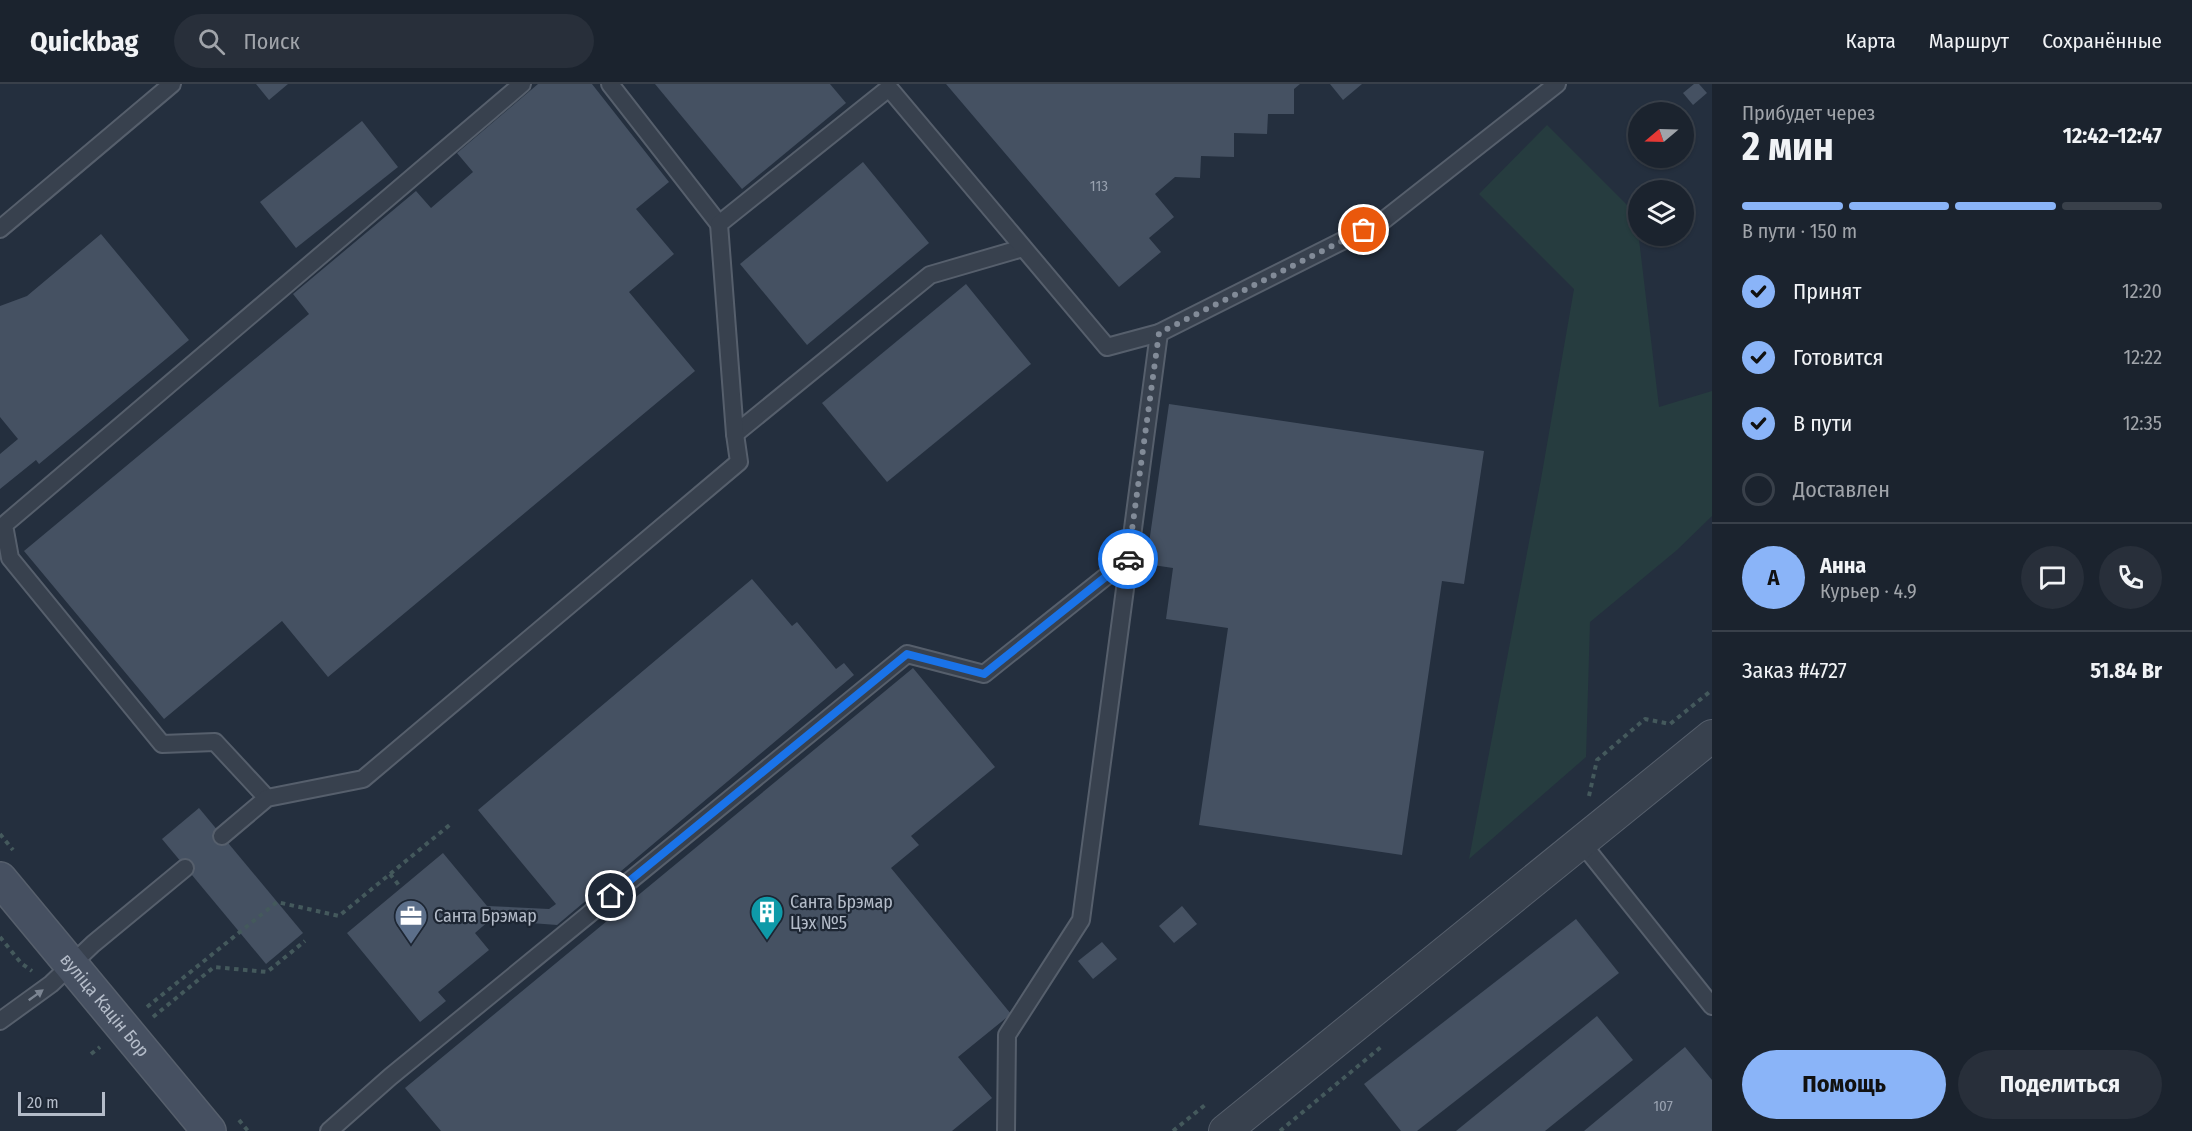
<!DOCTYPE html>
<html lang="ru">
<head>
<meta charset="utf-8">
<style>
  :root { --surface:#1b232e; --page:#282f3a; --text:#f1f3f6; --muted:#a0a4aa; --line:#39404a; --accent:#8ab4f8 }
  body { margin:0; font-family:"Fira Sans Condensed",sans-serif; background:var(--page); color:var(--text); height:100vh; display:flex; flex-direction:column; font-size:22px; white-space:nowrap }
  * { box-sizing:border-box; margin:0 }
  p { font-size:20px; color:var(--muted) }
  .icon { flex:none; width:33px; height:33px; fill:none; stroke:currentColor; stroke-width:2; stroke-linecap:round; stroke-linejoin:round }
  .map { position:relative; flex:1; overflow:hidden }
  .side { display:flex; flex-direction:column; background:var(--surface); width:480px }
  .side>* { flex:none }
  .needle { width:39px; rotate:251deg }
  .buttons { position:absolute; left:1628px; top:18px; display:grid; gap:12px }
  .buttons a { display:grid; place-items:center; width:66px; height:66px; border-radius:50%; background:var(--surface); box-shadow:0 2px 4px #0004,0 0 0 2px var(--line); font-size:30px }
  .scale { position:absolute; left:18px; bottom:15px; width:87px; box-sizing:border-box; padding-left:6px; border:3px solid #b4bcc9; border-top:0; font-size:16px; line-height:21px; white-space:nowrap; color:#b4bcc9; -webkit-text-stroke:4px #1d2633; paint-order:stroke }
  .pin { position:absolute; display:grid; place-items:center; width:51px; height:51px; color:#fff; margin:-26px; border:3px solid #fff; border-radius:50%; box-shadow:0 2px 6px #0007 }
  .courier { position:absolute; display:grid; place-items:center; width:60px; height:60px; margin:-30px; border:4px solid #1a73e8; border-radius:50%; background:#fff; color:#222; box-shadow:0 2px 8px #0007 }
  .head em { font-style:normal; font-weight:700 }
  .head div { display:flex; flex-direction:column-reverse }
  .head { display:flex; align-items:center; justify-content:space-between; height:102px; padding:0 30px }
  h1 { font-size:39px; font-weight:700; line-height:45px }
  .bar { display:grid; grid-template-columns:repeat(4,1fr); gap:9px 6px; align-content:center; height:72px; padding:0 30px }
  .bar i { height:8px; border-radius:4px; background:var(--line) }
  .bar .selected { background:var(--accent) }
  .bar p { grid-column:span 4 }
  .line { display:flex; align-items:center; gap:15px; padding:0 30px; border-top:2px solid var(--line) }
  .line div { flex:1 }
  .round { display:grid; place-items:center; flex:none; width:63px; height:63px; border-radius:32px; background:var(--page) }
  ol { padding:0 30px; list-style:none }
  li { display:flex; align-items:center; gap:18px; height:66px }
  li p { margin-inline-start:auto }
  li .icon { padding:6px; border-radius:50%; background:var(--accent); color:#111; stroke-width:4 }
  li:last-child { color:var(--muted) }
  li i { width:33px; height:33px; border:3px solid var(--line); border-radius:50% }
  .button { display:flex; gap:12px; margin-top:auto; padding:12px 30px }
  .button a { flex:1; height:69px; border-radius:36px; background:var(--accent); color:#111; font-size:24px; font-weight:700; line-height:69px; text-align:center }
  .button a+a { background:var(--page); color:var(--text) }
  header { display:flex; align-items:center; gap:36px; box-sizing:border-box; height:84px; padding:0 30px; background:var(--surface); border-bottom:2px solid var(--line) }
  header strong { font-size:28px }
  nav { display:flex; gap:33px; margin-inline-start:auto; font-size:21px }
  .search { width:420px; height:54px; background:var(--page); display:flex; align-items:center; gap:15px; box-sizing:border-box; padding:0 21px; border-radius:33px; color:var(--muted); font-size:22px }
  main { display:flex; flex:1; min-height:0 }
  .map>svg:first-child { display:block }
  .green { fill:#263c3f }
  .building { fill:#455162 }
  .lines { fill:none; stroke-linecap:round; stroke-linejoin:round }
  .service-casing { stroke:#565f6c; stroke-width:20 }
  .minor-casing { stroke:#565f6c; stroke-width:34 }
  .secondary-casing { stroke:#565f6c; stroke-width:36 }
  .path { stroke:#44595c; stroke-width:4; stroke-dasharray:4.5 4.5; stroke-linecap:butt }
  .service { stroke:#38414e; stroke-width:16 }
  .minor { stroke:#38414e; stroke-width:32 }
  .secondary { stroke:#465061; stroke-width:33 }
  .oneway { fill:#7c8592 }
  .done { stroke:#828b98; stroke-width:6; stroke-dasharray:0 10.8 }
  .route { stroke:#1a73e8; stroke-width:8 }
  .labels { text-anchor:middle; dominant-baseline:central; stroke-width:4.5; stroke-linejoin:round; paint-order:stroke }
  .number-label { font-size:15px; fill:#98a1af }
  .poi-label { font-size:18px; fill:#b4bcc9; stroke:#1d2633; text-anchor:start }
  .street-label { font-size:18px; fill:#b4bcc9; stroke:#1d2633 }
</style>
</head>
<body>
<header>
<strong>Quickbag</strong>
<div class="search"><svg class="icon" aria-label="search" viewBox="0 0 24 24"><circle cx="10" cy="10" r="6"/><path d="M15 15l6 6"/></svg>Поиск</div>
<nav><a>Карта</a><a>Маршрут</a><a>Сохранённые</a></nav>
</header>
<main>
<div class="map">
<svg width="1712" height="1047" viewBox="0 0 1712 1047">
  <rect width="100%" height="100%" fill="#242f3e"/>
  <path class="green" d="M1547 41 1636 130 1659 323 1712 307V432L1677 466 1590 538 1586 673 1469 775 1541 395 1574 205 1479 110Z"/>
  <g class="building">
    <path d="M256 0H288L269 16Z"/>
    <path d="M538 0H592L669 98 636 125 674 170 629 208 695 287 328 593 282 537 164 635 24 467 309 230 293 210 416 107 431 124 473 88 457 69Z"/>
    <path d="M655 0H830L846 19 742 105Z"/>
    <path d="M946 0H1300L1294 5V30H1268L1267 50 1234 49V73L1201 72 1200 94 1175 93 1155 110 1174 133 1149 154 1161 168 1119 203Z"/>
    <path d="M1330 0H1362L1343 16Z"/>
    <path d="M1694 0H1699L1707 9 1693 21 1683 9Z"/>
    <path d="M362 37 398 83 296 164 260 118Z"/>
    <path d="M863 78 929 159 807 261 740 180Z"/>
    <path d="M101 150 189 256 39 380 36 376 0 405V370L18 355 0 333V222L27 212Z"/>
    <path d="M966 200 1031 280 887 398 822 319Z"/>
    <path d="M1169 320 1484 367 1464 500 1442 497 1402 771 1199 741 1228 544 1166 535 1173 484 1146 480Z"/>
    <path d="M752 495 792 542 797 538 836 585 844 579 854 591 557 841 490 836 475 849 489 866 438 908 446 917 420 938 347 849 443 769 487 822 549 825 556 820 478 726Z"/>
    <path d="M913 584 995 683 911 752 919 761 891 784 1011 930 958 973 992 1014 952 1047H441L405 1004Z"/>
    <path d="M199 724 303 849 266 880 162 755Z"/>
    <path d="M1182 822 1197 840 1174 859 1159 842Z"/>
    <path d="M1576 835 1619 889 1417 1047H1401L1364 1000Z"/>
    <path d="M1102 858 1117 875 1093 895 1078 877Z"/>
    <path d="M1597 932 1633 976 1545 1047H1456Z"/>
    <path d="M1685 963 1712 996V1047H1584Z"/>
  </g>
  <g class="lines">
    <g class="service-casing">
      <g id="service">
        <path d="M610 0 719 140"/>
        <path d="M0 145 172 0"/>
        <path d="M735 350 930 191 1023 164"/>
        <path d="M267 714 215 658 162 660 10 474 4 441 522 0"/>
        <path d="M222 752 267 714 363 695 739 378 735 350 719 140 889 4 1107 263 1159 249 1384 136 1557 0"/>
        <path d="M1581 758 1712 922"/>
        <path d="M0 937 51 900 93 860 185 784"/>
        <path d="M329 1047 390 993 907 570 984 590 1129 474"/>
        <path d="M1006 1047 1007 951 1081 836 1159 249"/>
      </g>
    </g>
    <g class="minor-casing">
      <path id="minor" d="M1225 1047 1712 652"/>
    </g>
    <g class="secondary-casing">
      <g id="secondary">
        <path id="s1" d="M0 795 209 1047"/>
      </g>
    </g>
    <g class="path">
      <path d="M1589 712 1597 676 1645 635 1670 640 1712 606"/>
      <path d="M0 750 13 766"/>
      <path d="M390 790 401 804"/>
      <path d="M0 853 21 879 32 887"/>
      <path d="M147 923 277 818 339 832 452 739"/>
      <path d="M153 933 214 883 267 888 305 857"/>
      <path d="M91 970 100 963"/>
      <path d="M239 1036 248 1047"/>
      <path d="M1173 1047 1205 1021"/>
      <path d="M1280 1047 1381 963"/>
    </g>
    <use href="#service" class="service"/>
    <use href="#minor" class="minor"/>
    <use href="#secondary" class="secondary"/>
  </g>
  <defs><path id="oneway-solid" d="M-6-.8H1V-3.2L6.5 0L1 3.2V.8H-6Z" transform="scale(1.5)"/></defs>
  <use class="oneway" href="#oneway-solid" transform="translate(36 911) rotate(-36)"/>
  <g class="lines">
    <path class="done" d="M1128 475 1159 249 1364 146"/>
    <path class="route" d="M611 812 907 570 984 590 1128 475"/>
  </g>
  <defs>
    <g id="building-pin" transform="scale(1.725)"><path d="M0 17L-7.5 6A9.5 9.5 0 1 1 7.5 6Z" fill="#0f9aa8" stroke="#1d2633"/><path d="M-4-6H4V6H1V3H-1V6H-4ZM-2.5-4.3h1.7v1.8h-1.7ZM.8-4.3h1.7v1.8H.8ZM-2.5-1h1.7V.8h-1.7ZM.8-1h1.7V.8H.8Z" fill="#fff"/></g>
    <g id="office-pin" transform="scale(1.725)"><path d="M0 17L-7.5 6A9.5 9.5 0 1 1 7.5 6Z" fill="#5c6f8a" stroke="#1d2633"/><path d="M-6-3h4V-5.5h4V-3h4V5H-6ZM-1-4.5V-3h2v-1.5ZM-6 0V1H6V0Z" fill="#fff"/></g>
  </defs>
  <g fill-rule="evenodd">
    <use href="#building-pin" x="767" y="828"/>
    <use href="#office-pin" x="411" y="832"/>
  </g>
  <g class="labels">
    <g class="number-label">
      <text x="1099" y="102">113</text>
      <text x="1663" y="1022">107</text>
    </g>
    <g class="poi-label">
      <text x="790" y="818">Санта Брэмар<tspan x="790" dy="21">Цэх №5</tspan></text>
      <text x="434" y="832">Санта Брэмар</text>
    </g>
    <g class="street-label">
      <text stroke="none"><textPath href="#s1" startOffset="164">вуліца Кацін Бор</textPath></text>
    </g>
  </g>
</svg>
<div class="buttons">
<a><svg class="needle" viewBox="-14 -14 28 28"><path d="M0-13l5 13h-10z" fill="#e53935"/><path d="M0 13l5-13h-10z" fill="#a0a4aa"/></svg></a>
<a><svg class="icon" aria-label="layers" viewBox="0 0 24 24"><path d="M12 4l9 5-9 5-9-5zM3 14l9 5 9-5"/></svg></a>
</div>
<div class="scale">20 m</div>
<div class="pin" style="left:1364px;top:146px;background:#ea580c"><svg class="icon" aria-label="bag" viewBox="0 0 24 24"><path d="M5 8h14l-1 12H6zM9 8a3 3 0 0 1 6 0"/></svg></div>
<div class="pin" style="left:611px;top:812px;background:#1f2937"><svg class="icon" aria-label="home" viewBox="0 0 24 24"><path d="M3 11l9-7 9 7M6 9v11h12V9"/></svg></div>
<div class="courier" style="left:1128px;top:475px"><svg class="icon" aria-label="car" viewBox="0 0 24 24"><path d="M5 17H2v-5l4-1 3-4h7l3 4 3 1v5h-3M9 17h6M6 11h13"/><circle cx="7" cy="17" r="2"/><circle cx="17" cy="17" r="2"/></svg></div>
</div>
<section class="side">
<div class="head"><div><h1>2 мин</h1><p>Прибудет через</p></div><em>12:42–12:47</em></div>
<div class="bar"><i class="selected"></i><i class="selected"></i><i class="selected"></i><i></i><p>В пути · 150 m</p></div>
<ol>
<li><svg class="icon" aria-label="check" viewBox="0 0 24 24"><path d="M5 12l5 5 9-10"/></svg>Принят<p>12:20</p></li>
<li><svg class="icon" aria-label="check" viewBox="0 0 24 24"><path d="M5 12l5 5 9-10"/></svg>Готовится<p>12:22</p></li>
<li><svg class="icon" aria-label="check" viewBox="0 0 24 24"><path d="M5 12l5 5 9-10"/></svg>В пути<p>12:35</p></li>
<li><i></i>Доставлен</li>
</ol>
<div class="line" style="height:108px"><b class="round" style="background:var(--accent);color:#111">А</b><div><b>Анна</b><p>Курьер · 4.9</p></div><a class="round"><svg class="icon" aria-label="chat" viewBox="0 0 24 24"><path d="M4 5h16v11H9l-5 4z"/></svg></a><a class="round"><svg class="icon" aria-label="phone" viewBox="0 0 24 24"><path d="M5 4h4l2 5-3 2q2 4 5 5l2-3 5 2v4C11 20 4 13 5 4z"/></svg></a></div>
<div class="line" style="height:78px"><div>Заказ #4727</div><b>51.84 Br</b></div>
<div class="button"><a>Помощь</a><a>Поделиться</a></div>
</section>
</main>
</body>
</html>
